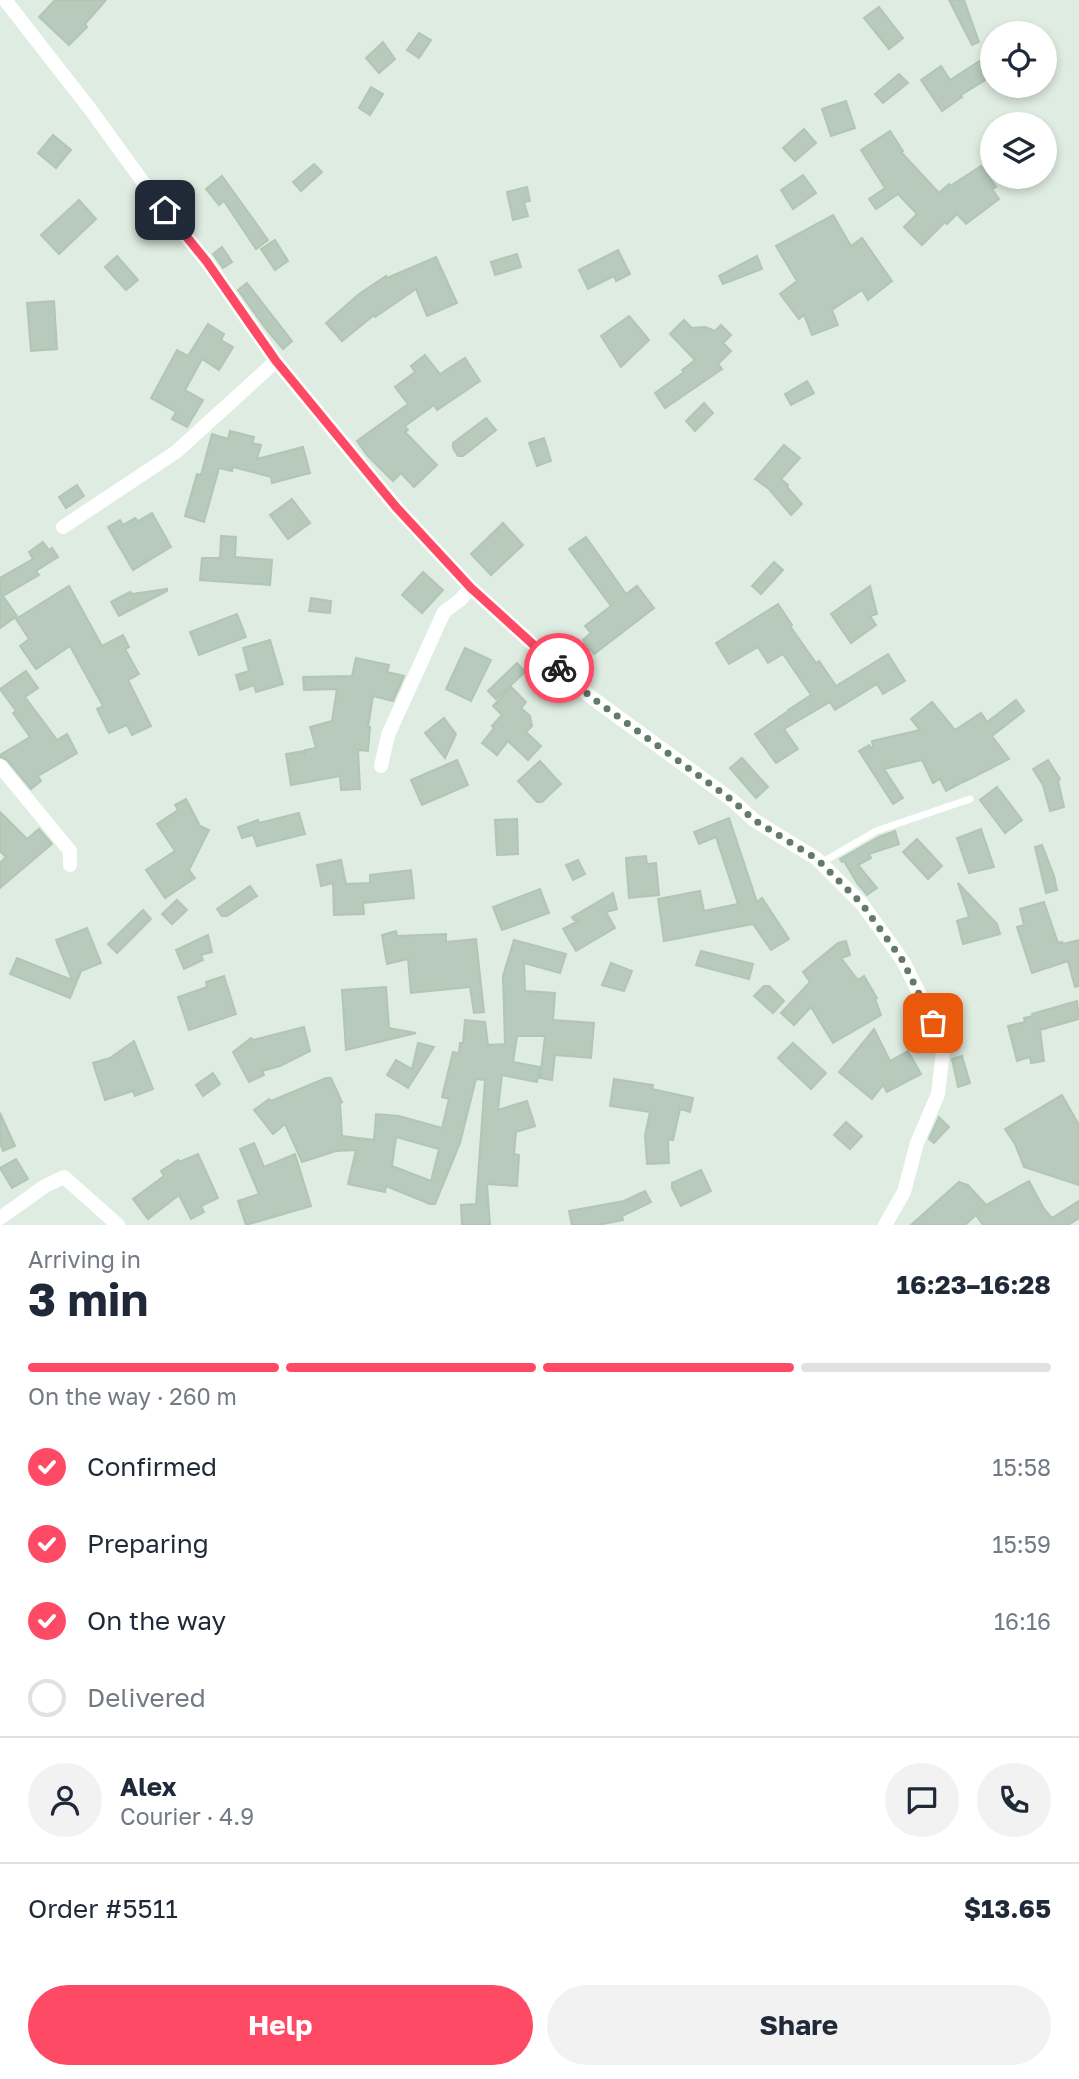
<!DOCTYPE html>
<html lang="en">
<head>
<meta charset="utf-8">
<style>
  :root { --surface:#fff; --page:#f2f2f3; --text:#1f2937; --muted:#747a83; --line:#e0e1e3; --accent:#ff4a66 }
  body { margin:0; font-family:"Golos Text",sans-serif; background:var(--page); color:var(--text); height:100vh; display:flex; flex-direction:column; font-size:26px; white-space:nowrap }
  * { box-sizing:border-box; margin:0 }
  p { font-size:23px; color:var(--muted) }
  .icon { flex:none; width:38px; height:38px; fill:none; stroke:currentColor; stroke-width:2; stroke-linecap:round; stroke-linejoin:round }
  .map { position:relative; height:1225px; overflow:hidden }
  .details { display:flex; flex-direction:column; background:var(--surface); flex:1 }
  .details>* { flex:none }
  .fabs { position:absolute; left:980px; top:21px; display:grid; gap:14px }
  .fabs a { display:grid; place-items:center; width:77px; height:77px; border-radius:50%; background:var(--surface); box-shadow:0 4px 10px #0003; font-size:35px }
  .pin { position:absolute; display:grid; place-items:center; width:60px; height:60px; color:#fff; margin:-30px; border-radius:14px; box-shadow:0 4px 10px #0006 }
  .courier { position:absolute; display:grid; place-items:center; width:70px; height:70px; margin:-35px; border:5px solid #ff4a66; border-radius:50%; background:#fff; color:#222; box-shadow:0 2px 9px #0007 }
  .headline em { font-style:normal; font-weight:700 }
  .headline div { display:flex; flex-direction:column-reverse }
  .headline { display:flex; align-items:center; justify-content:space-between; height:119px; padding:0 28px }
  h1 { font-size:46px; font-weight:700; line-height:52px }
  .bar { display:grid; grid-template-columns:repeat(4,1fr); gap:10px 7px; align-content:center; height:84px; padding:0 28px }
  .bar i { height:9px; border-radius:5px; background:var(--line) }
  .bar .current { background:var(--accent) }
  .bar p { grid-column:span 4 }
  .line { display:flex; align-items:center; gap:18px; padding:0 28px; border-top:2px solid var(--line) }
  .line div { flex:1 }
  .round { display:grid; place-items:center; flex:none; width:74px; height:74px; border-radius:37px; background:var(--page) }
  ol { padding:0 28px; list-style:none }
  li { display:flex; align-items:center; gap:21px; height:77px }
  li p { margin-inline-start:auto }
  li .icon { padding:7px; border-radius:50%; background:var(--accent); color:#fff; stroke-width:4 }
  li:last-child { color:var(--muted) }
  li i { width:38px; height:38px; border:4px solid var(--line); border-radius:50% }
  .cta { display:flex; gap:14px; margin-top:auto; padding:14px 28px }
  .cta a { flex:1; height:80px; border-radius:42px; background:var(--accent); color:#fff; font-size:28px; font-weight:700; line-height:80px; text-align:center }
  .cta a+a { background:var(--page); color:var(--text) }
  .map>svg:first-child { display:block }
  .building { fill:#b7cabb; stroke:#b1c6b5; stroke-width:2; fill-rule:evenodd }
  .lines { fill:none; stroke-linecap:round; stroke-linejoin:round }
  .lane { stroke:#fff; stroke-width:7 }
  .street { stroke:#fff; stroke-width:14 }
  .done { stroke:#627b69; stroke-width:7; stroke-dasharray:0 12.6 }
  .route { stroke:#ff4a66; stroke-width:9 }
</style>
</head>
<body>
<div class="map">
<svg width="1079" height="1225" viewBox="0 0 1079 1225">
  <rect width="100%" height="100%" fill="#dfece1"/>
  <g class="building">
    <path d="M55 0H106L85 24 87 27 69 45 39 17Z"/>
    <path d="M949 0H964L979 42 972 45Z"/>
    <path d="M879 7 903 38 889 49 864 18Z"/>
    <path d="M419 33 431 40 419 58 407 50Z"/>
    <path d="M383 42 395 59 379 73 366 58Z"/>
    <path d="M992 53V76L961 95 962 97 942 111 921 80 941 66 950 80Z"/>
    <path d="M899 74 908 83 883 103 875 94Z"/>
    <path d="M371 87 383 94 370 115 359 108Z"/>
    <path d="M846 101 855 128 831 136 822 109Z"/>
    <path d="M804 129 816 143 795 161 783 148Z"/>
    <path d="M890 131 903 151 901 152 939 193 949 184 950 186 981 166 996 187 992 189 999 199 966 224 957 214 947 224 945 222 922 245 904 227 917 214 898 194 876 209 869 199 885 188 861 150Z"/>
    <path d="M53 135 71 150 56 168 38 153Z"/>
    <path d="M314 164 322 172 301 191 293 182Z"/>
    <path d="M803 175 816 193 793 209 781 190Z"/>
    <path d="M222 176 268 240 256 249 224 201 219 205 206 189Z"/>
    <path d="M527 187 530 201 524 202 528 216 513 220 507 192Z"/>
    <path d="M79 200 96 219 59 254 41 235Z"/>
    <path d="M833 215 851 246 862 238 892 281 868 300 862 290 832 310 838 325 812 335 804 315 799 319 780 294 797 281 776 246Z"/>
    <path d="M275 240 288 261 275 270 261 249Z"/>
    <path d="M222 247 232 262 223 268 213 254Z"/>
    <path d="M618 250 630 274 616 281 614 276 588 289 579 270Z"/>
    <path d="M517 254 521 267 495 275 491 262Z"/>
    <path d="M117 256 138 280 126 290 105 267Z"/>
    <path d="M757 256 762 269 723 284 719 276Z"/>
    <path d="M436 257 457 303 427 316 416 289 375 317 374 315 342 341 326 323 359 294 386 276 387 278Z"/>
    <path d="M247 283 292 341 283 349 266 329 238 290Z"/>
    <path d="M54 301 57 349 31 351 27 303Z"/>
    <path d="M629 316 649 340 621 367 601 336Z"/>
    <path d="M684 320 692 328 705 327 715 331 721 325 731 335 723 343 731 351 718 364 722 369 665 408 655 393 684 372 682 370 695 360 670 334Z"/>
    <path d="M208 324 224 334 221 340 233 347 219 370 202 359 185 390 203 400 187 427 172 419 176 412 151 398 177 350 188 356Z"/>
    <path d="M425 355 440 374 465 358 480 381 437 410 434 405 405 426 408 430 405 432 437 465 414 487 401 473 393 481 367 455 357 441 408 404 395 387 415 372 411 366Z"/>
    <path d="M807 381 814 393 791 405 785 394Z"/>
    <path d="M704 403 713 413 695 431 686 421Z"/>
    <path d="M486 418 496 430 463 456H458L453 448V443Z"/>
    <path d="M230 431 254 437 252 443 261 445 257 459 303 447 310 473 272 483 271 477 233 467 232 471 219 468 204 522 185 516 197 474 201 475 212 434 228 439Z"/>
    <path d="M544 438 551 461 537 466 529 443Z"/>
    <path d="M784 445 800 458 781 479 788 485 787 487 802 504 791 515 769 489 755 479Z"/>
    <path d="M77 485 84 496 66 508 59 497Z"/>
    <path d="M292 499 310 523 288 539 270 515Z"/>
    <path d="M152 513 171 547 133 570 108 527 120 520 123 525 135 518 138 521Z"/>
    <path d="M503 523 523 545 491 575 471 554Z"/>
    <path d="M221 536 236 537 235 557 272 560 270 585 200 580 202 558H220Z"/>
    <path d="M586 537 626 594 637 586 654 608 594 654 583 640 591 633 585 626 611 606 569 549Z"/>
    <path d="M43 542 49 550 52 548 58 557 36 571 39 575 3 596 17 616 0 628V578L33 559 29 552Z"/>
    <path d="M774 562 783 570 761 594 752 586Z"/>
    <path d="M423 572 443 590 422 613 402 595Z"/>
    <path d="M69 586 102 646 123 635 129 647 125 649 139 674 128 680 151 726 132 735 127 725 109 733 97 709 103 706 70 646 36 669 20 646 29 639 16 619Z"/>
    <path d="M870 586 877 614 870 616 876 625 851 643 831 614Z"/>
    <path d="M167 589V591L119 616 111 602 130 592 132 594Z"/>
    <path d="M311 598 331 601 330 613 309 611Z"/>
    <path d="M778 604 792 625 790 626 816 663 819 661 836 686 888 654 905 681 883 694 877 684 835 710 830 702 784 729 798 749 776 763 755 734 788 711V710L811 695 783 654 768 663 758 647 729 664 716 643Z"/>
    <path d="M237 614 246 637 199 655 190 632Z"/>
    <path d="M270 640 283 684 256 692 254 685 240 690 236 675 249 671 243 648Z"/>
    <path d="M465 648 491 660 471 701 446 689Z"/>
    <path d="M356 658 389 665 387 672 404 676 393 701 373 696 368 727H370L368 751 358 750 360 789 341 790 340 776 291 785 286 754 303 751 305 754V750L316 748 310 727 332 721 337 689 304 690 303 677 352 676Z"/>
    <path d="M517 663 525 672 496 699 488 691Z"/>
    <path d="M26 671 38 688 25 697 57 740 67 734 77 753 38 776 41 781 31 789 7 760 0 757V755L30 737 13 713 16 711 0 689Z"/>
    <path d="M511 687 526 702 521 708 530 716 532 726 526 732 541 746 528 760 508 741 497 755 482 743 494 728 492 726 502 715 493 706Z"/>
    <path d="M1016 700 1024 711 992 736 1009 759 966 781 964 778 965 781 946 791 940 779 933 783 922 760 884 769 903 798 893 804 859 751 869 745 871 748 873 747 872 741 920 730 911 719 932 702 955 730 981 713 987 722Z"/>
    <path d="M444 718 456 734 445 758 425 733Z"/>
    <path d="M742 758 768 787 756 798 730 768Z"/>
    <path d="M457 760 468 785 422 805 411 780Z"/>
    <path d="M1048 760 1060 779 1058 781 1064 807 1050 811 1043 785 1033 769Z"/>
    <path d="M540 761 561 784 542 802H537L518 781Z"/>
    <path d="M997 787 1022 820 1005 833 980 800Z"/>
    <path d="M186 799 200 826 209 830 189 870 195 878 165 898 146 870 175 851 157 824 178 810 175 805Z"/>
    <path d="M0 812 27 839 39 829 52 844 0 888V863L6 857 0 851Z"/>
    <path d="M299 813 305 834 257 846 253 835 242 838 238 827 258 820 259 823Z"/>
    <path d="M729 818 757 902 762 898 789 939 771 950 753 924 664 941 658 899 700 891 704 911 738 904 716 837 699 844 694 832Z"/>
    <path d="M517 819 518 854 497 855 495 820Z"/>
    <path d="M981 829 994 867 969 873 957 838Z"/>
    <path d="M895 831 899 844 869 854 871 858 858 865 877 888 867 895 857 883 844 861 842 862 840 859 879 837Z"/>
    <path d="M917 839 942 866 928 879 903 852Z"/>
    <path d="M1042 845 1054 876 1057 890 1046 893 1035 847Z"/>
    <path d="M646 856 647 864 656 863 659 895 629 898 626 858Z"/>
    <path d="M341 860 346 884 370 883V875L411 870 414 898 363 903 364 914 334 915 333 883 321 886 317 865Z"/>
    <path d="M578 860 585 874 573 880 566 865Z"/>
    <path d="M958 883 997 924 1000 934 963 944 957 921 969 917Z"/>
    <path d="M250 886 257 896 227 916H222L217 909Z"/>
    <path d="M540 889 549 913 502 930 493 907Z"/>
    <path d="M613 893 617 909 606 912 615 928 576 951 563 929 580 920H574L572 917Z"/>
    <path d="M177 900 187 910 172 924 162 914Z"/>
    <path d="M1044 902 1058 943 1062 942 1063 944 1079 940V986L1075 987 1068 961 1032 973 1017 927 1024 925 1020 909Z"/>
    <path d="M143 910 151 919 117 953 108 944Z"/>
    <path d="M87 928 101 963 81 971 70 998 10 974 17 958 72 980 56 940Z"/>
    <path d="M396 931 397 936 446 934V942L476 939 484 1012 474 1013 470 987 411 993 408 959 387 964 382 935Z"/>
    <path d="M208 935 212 952 201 955 203 960 184 969 176 950Z"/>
    <path d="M514 940 566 954 560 973 524 963 525 991 555 993 553 1020 594 1023 591 1058 555 1055 552 1080 540 1078 545 1036H517L513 1062 540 1067 537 1082 502 1075 498 1110 527 1101 535 1126 516 1132 514 1154 519 1155 517 1186 487 1184 490 1225H462L461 1205 476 1204 485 1080 476 1079 460 1143 435 1204H430L386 1186 385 1192 348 1184 356 1150 336 1151 302 1162 285 1124 273 1134 254 1110 269 1099 271 1101 326 1078H331L342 1102 340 1103 342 1136 357 1138 358 1140 359 1138 374 1140 376 1114 399 1116 442 1128 449 1099 442 1097 453 1052 459 1053 460 1043H463L465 1020 485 1022 488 1045 505 1044 503 976ZM396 1137 439 1149 431 1181 392 1166Z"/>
    <path d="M846 941 850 955 841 958 858 980 864 976 877 998 875 999 881 1015 833 1043 811 1007 794 1025 781 1013 810 982 803 972 838 943Z"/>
    <path d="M701 951 753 964 749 979 696 965Z"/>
    <path d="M611 963 632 971 624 991 602 985Z"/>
    <path d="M224 976 236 1014 189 1030 178 997 207 987 206 982Z"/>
    <path d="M764 986H769L784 1001 773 1013 754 996Z"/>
    <path d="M386 987 389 1028 416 1033 346 1050 342 990Z"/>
    <path d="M1077 1001 1079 1019 1040 1030 1044 1061 1031 1063 1030 1057 1017 1061 1008 1026 1025 1022 1024 1018 1033 1016 1032 1014Z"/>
    <path d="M304 1027 310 1051 280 1066 262 1071 264 1075 249 1082 233 1052 251 1038 253 1040Z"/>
    <path d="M874 1029 890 1061 908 1051 921 1074 887 1092 883 1085 872 1099 839 1072Z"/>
    <path d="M134 1041 153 1089 135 1096 133 1091 105 1100 93 1063 110 1058Z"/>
    <path d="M418 1043 434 1047 408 1088 387 1075 396 1060 412 1069Z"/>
    <path d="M793 1043 826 1073 811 1089 778 1058Z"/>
    <path d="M962 1056 970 1083 958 1087 952 1059Z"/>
    <path d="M213 1073 220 1084 203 1096 196 1085Z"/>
    <path d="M614 1079 653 1085 652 1089 693 1098 690 1112 680 1109 673 1140 668 1139 669 1163 647 1164 645 1135 650 1112 610 1106Z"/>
    <path d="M1062 1095 1079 1125V1185L1024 1167 1015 1144 1005 1129Z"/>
    <path d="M0 1113 15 1146 3 1151 0 1143Z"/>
    <path d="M939 1117 949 1127 934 1143 929 1139Z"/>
    <path d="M846 1122 862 1136 850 1149 834 1135Z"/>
    <path d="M254 1143 264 1167 295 1154 311 1206 246 1225 238 1201 259 1194 240 1149Z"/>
    <path d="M198 1154 218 1198 201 1206 204 1212 191 1219 179 1195 148 1219 133 1199 164 1176 161 1171 178 1160 179 1162Z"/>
    <path d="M16 1159 28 1179 12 1188 0 1168Z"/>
    <path d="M701 1170 711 1191 681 1206 672 1188V1183Z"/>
    <path d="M1029 1181 1044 1209 1052 1218 1079 1201V1218L1068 1225H983L976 1215 965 1225H911L959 1182 968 1185 986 1205Z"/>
    <path d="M645 1191 651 1202 622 1216 623 1220 598 1225H572L569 1211 624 1201Z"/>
  </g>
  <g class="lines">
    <path class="lane" d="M821 863 876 831 970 799"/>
    <g class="street">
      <path d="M5 0 90 109 151 193 207 262 276 361 396 507 471 588 591 697 732 800 754 820 817 859 862 904 903 961 944 1043 938 1094 917 1143 904 1192 885 1225"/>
      <path d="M63 527 176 452 276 361"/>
      <path d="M0 766 70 851V865"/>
      <path d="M381 766 388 735 444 612 460 600 471 588"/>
      <path d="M0 1218 45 1186 64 1177 118 1225"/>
    </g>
  </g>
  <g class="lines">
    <path class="done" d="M559 668 591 697 732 800 754 820 817 859 862 904 903 961 933 1023"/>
    <path class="route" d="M165 210 207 262 276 361 396 507 471 588 559 668"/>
  </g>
</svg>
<div class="fabs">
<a><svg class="icon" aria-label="locate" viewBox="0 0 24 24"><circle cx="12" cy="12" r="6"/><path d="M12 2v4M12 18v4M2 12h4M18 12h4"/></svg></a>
<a><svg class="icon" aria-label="layers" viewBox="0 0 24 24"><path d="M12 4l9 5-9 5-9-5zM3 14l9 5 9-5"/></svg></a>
</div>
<div class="pin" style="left:933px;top:1023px;background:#ea580c"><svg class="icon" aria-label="bag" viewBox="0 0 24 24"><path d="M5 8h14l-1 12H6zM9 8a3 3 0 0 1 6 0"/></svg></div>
<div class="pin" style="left:165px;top:210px;background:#1f2937"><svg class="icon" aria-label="home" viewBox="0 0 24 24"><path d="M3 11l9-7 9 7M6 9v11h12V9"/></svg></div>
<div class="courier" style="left:559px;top:668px"><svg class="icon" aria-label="bike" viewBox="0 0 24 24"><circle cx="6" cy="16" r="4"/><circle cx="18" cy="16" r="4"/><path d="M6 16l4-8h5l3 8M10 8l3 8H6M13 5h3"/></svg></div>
</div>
<section class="details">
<div class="headline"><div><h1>3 min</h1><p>Arriving in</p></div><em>16:23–16:28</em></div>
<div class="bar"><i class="current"></i><i class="current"></i><i class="current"></i><i></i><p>On the way · 260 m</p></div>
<ol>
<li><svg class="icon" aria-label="check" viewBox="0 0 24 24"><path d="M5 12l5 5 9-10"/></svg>Confirmed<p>15:58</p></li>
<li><svg class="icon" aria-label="check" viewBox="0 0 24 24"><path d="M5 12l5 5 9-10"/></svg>Preparing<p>15:59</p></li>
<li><svg class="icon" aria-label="check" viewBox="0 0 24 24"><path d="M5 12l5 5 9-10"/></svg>On the way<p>16:16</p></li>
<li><i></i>Delivered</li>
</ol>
<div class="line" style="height:126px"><a class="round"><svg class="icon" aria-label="person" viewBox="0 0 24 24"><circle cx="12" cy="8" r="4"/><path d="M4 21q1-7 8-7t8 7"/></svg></a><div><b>Alex</b><p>Courier · 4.9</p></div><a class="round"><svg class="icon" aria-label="chat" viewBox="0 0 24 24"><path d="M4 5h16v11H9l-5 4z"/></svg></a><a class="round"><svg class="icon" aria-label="phone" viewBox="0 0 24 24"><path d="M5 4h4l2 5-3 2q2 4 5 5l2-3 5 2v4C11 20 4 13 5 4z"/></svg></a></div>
<div class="line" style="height:91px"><div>Order #5511</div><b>$13.65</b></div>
<div class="cta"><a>Help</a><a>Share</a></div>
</section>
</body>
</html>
